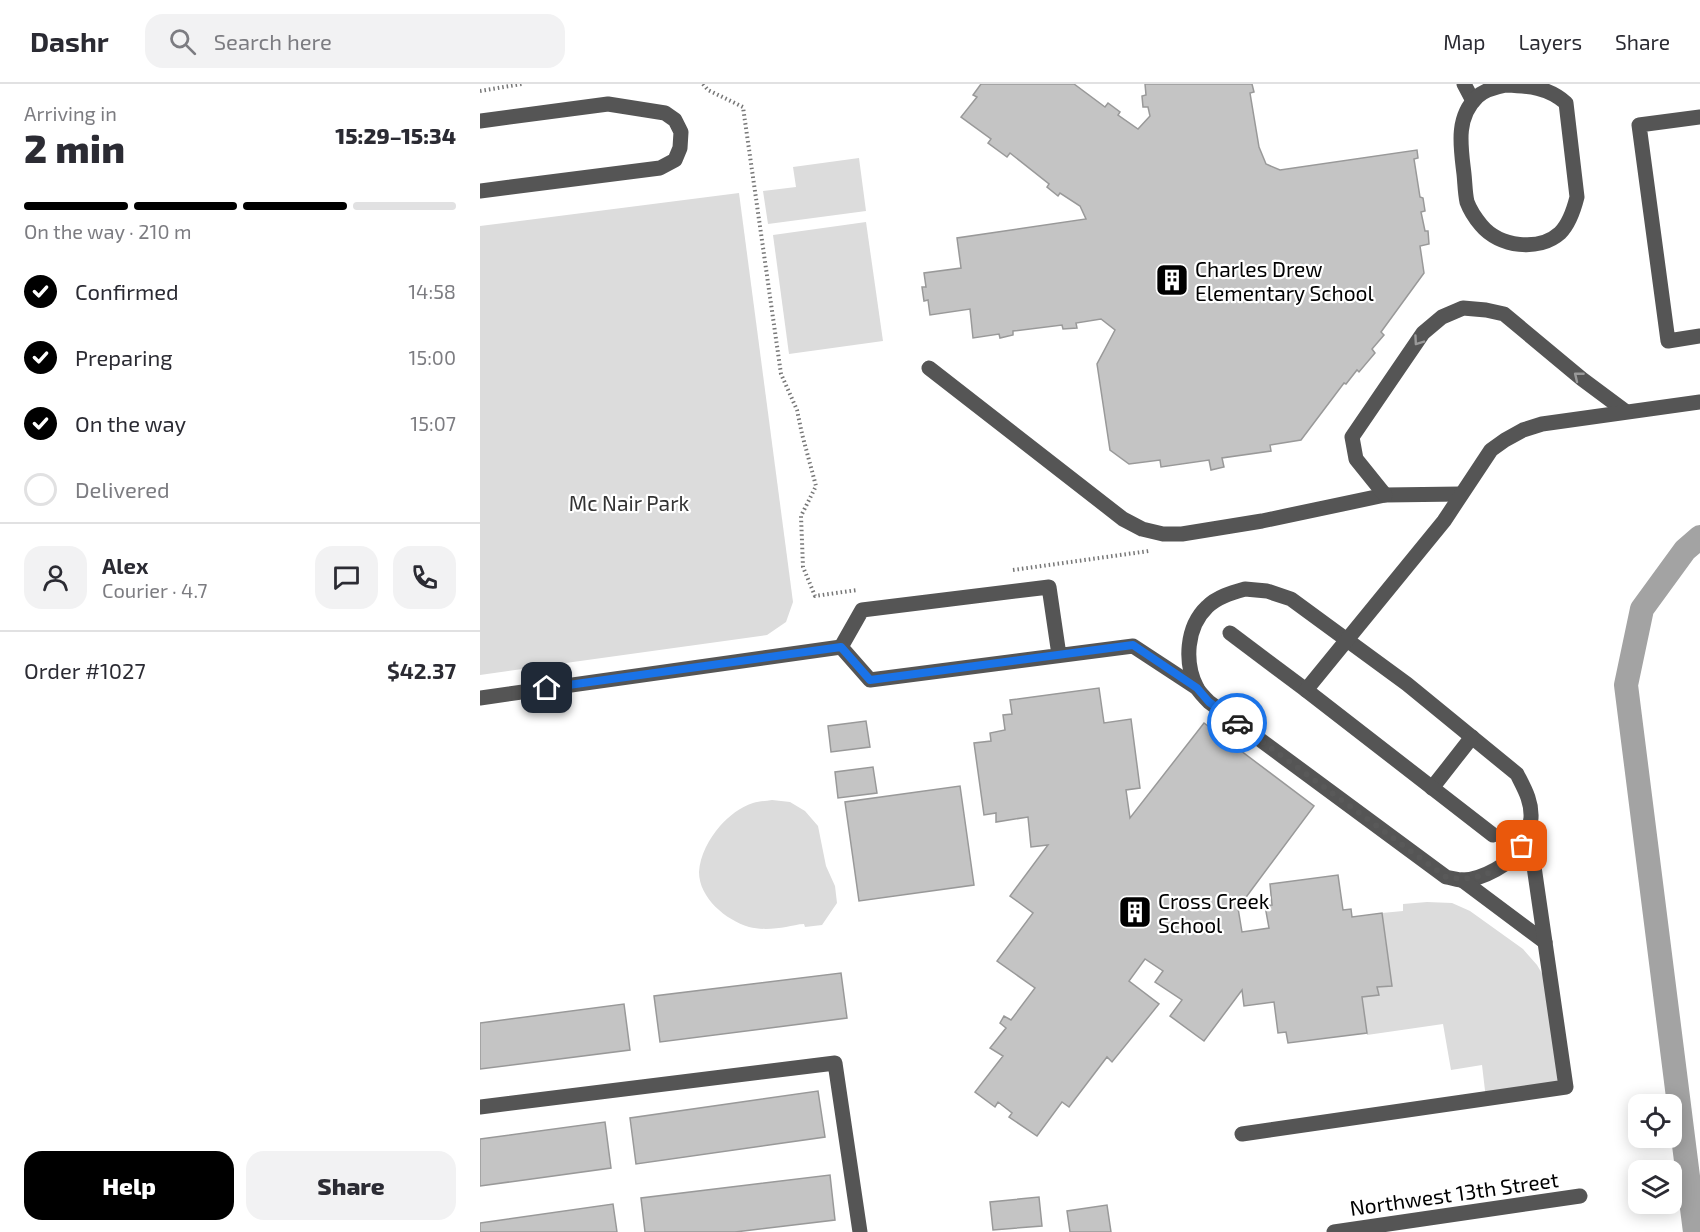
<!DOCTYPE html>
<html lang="en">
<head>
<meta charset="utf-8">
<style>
  :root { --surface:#fff; --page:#f2f2f3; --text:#2b2b33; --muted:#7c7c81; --line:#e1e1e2; --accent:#000 }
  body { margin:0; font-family:"Exo 2",sans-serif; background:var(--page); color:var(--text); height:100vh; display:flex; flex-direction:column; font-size:22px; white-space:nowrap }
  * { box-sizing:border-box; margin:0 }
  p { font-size:20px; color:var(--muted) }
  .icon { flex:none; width:33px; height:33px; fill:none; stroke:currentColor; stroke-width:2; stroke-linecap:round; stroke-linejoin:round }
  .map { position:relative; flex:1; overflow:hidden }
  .panel { display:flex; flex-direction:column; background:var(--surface); width:480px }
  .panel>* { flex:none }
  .buttons { position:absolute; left:1148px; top:1010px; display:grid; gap:12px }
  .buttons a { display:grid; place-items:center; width:54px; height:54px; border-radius:12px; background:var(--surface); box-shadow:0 3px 15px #0003; font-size:30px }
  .pin { position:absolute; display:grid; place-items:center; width:51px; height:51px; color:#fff; margin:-26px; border-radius:12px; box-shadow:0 3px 9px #0006 }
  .courier { position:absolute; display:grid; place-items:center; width:60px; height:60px; margin:-30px; border:4px solid #1a73e8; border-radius:50%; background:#fff; color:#222; box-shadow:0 2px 8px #0007 }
  .head em { font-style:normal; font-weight:800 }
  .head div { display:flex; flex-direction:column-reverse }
  .head { display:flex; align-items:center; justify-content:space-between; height:102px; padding:0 24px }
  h1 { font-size:39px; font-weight:800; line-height:45px }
  .bar { display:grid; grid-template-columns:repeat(4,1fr); gap:9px 6px; align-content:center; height:72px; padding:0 24px }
  .bar i { height:8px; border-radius:4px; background:var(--line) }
  .bar .active { background:var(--accent) }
  .bar p { grid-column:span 4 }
  .line { display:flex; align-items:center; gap:15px; padding:0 24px; border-top:2px solid var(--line) }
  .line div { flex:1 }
  .round { display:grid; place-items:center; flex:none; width:63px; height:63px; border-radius:18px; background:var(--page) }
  ol { padding:0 24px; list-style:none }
  li { display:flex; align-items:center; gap:18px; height:66px }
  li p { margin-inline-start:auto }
  li .icon { padding:6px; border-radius:50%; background:var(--accent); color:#fff; stroke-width:4 }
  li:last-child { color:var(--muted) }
  li i { width:33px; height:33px; border:3px solid var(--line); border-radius:50% }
  .action { display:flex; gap:12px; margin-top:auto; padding:12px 24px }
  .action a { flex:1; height:69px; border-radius:18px; background:var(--accent); color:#fff; font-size:24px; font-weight:800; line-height:69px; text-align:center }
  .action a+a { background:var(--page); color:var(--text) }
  header { display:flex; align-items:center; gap:36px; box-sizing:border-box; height:84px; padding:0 30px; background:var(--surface); border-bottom:2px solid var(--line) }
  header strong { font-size:28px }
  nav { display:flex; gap:33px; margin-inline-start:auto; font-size:21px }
  .search { width:420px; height:54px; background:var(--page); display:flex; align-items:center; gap:15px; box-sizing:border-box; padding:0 21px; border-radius:18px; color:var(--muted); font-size:22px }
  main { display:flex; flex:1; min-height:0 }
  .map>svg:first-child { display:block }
  .green { fill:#dcdcdc }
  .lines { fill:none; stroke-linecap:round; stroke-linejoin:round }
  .canal { stroke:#a3a3a3; stroke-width:24 }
  .building { fill:#c4c4c4; stroke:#999; stroke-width:1.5 }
  .path { stroke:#777; stroke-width:4; stroke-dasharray:1.5 3; stroke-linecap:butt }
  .minor { stroke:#555; stroke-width:15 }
  .oneway { stroke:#999 }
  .done { stroke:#595959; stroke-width:6; stroke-dasharray:0 10.8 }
  .route { stroke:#1a73e8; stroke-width:8 }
  .labels { text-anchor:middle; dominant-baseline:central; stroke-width:4.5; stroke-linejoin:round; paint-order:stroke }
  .poi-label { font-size:21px; fill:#000; stroke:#fff; text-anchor:start }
  .park-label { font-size:21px; fill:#333; stroke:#fff }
  .street-label { font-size:21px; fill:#000; stroke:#fff }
</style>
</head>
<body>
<header>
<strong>Dashr</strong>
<div class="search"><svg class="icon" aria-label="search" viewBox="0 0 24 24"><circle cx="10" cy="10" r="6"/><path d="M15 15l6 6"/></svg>Search here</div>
<nav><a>Map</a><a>Layers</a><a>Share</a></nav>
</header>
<main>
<section class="panel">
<div class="head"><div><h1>2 min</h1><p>Arriving in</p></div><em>15:29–15:34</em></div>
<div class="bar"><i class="active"></i><i class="active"></i><i class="active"></i><i></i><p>On the way · 210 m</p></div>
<ol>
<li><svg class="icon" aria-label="check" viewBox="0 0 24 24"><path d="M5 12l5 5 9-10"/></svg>Confirmed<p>14:58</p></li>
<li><svg class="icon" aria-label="check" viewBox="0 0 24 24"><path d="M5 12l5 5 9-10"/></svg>Preparing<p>15:00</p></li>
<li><svg class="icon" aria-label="check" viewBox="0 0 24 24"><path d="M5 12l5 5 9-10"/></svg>On the way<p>15:07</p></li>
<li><i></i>Delivered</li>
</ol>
<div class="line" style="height:108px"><a class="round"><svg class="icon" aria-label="person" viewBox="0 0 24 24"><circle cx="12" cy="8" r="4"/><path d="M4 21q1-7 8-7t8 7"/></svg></a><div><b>Alex</b><p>Courier · 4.7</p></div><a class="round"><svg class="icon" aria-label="chat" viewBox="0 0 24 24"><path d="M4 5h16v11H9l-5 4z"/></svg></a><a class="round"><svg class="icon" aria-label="phone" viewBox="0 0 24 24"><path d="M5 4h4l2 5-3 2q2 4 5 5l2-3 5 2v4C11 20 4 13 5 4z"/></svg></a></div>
<div class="line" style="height:78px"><div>Order #1027</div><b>$42.37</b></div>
<div class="action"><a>Help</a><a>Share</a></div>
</section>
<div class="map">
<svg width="1220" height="1148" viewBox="0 0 1220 1148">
  <rect width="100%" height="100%" fill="#fff"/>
  <g class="green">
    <path d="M379 74 386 127 288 140 283 107 316 103 313 83Z"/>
    <path d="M259 109 313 518 306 538 287 551 0 591V142Z"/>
    <path d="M386 138 403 257 309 270 293 151Z"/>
    <path d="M292 716 310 718 325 727 338 742 346 782 355 802 357 819 342 841 325 843 324 840C318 840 312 842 306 843 295 845 280 846 269 843 246 836 219 814 219 788 220 771 229 755 240 742 249 732 260 723 273 719 279 717 286 717 292 716Z"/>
    <path d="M947 818 972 819 990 827 1043 865 1057 881 1067 898 1086 1003 1006 1015 1002 981 971 986 963 940 887 951 882 913 898 911 897 903 912 901 902 829 923 827V820Z"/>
  </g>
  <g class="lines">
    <path class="canal" d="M1215 1148 1146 601 1162 525 1205 466 1220 453"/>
  </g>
  <g class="building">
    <path d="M501 0H594L625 23 628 19 640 28 638 31 658 45 670 32 668 23H663L662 12 666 11 665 0H772L774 8 770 9 779 63 786 80 800 86 937 66 938 74 934 75 940 113 943 114 945 127 941 128 945 147H948L949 160 940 162 944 189 901 248 904 251 892 265 895 269 879 288 877 286 866 300 864 299 821 356 790 361 791 367 742 374 744 383 731 386 729 376 681 383 680 376 649 380 630 366 617 280 635 246 621 235 596 239 597 244 583 245 582 241 533 247V251L520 254 519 250 493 254 490 225 450 231 448 216 444 217 442 203H446L444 189 481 184 477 154 606 135 600 122 580 109 578 112 567 103 569 100 530 69 527 73 508 59 511 55 481 33 497 13 493 11Z"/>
    <path d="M619 604 624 639 651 635 660 704 646 706 650 734 724 639 834 722 758 824 762 848 789 844 785 822 792 821 790 800 858 791 863 826 871 825 872 833 902 829 912 902 897 903 899 911 882 913 887 949 808 959 806 948 798 949 794 918 764 922 762 906 724 957 690 932 702 916 675 898 683 887 665 875 649 897 679 920 632 978 627 973 589 1023 582 1018 557 1052 529 1033 532 1029 518 1018 515 1023 495 1008 523 972 510 964 526 944 520 939 524 932 531 936 555 904 517 877 553 829 530 812 568 761 551 763 548 733 516 738V729L504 731 494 659 511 657 510 649 525 646 523 631 532 630 530 616Z"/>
    <path d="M386 637 390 663 351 668 348 642Z"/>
    <path d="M393 683 397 709 358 714 355 688Z"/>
    <path d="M480 702 494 801 379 817 365 718Z"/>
    <path d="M361 889 367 934 180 958 174 912Z"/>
    <path d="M144 920 150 966 0 985V939Z"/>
    <path d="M338 1007 345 1053 156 1080 150 1034Z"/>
    <path d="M125 1038 131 1084 0 1102V1055Z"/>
    <path d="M350 1091 355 1136 255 1148H165L161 1114Z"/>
    <path d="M559 1113 562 1142 513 1146 510 1118Z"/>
    <path d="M133 1120 137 1148H0V1139Z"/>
    <path d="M627 1121 631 1148H590L587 1127Z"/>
  </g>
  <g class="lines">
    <g class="path">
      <path d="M223 0 228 6 263 23 301 290 317 326 322 350 336 402 321 432 323 483 335 512 377 506"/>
      <path d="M0 7 42 0"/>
      <path d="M533 486 669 467"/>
    </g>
    <g class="minor">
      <path d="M984 0 993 17"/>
      <path d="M1026 1C1049 2 1068 3 1086 19L1097 113C1094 125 1089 140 1080 149 1059 168 1019 163 1001 141 996 135 990 126 987 118 985 109 985 99 984 90 981 64 975 34 997 13 1004 6 1016 3 1026 1Z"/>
      <path d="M1220 33 1159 41 1188 257 1220 252"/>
      <path d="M0 37 128 20 185 29 195 36 201 48 200 64 195 76 180 84 0 107"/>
      <path d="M449 284 643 435 662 445 683 450H702L782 437 905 411 981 410"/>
      <path d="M905 411 876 375 872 353 943 249 962 233 983 224 1006 226 1024 230 1102 295 1145 327"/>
      <path d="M765 505 787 507 811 515 927 600 1037 690C1044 704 1052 717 1051 734 1050 742 1047 753 1043 761 1033 779 1001 797 980 796 975 795 971 794 966 793L729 618C725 614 720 609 717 604 704 579 706 543 727 523 737 513 751 509 765 505Z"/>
      <path d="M750 549 826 606"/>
      <path d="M579 571 569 503 382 526 361 563 390 596 653 562 717 604"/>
      <path d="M0 614 361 563"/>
      <path d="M952 704 992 653"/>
      <path d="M1013 751 826 606 964 437 1011 366 1025 356 1043 346 1062 340 1220 318"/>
      <path d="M982 796 1065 858"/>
      <path d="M0 1023 355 979 380 1148"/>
      <path d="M762 1050 1086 1003 1049 748"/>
      <path d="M854 1148 1100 1112"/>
    </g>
  </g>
  <defs><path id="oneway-chevron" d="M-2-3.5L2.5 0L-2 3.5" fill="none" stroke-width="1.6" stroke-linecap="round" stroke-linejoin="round" transform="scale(1.5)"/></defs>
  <g class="oneway">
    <use href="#oneway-chevron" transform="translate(938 257) rotate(125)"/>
    <use href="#oneway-chevron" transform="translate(1098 292) rotate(-141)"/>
  </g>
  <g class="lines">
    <path class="done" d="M757 639 966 793C1000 799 1021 786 1042 762"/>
    <path class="route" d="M67 604 361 563 390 596 653 561 717 604 729 618 757 639"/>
  </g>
  <defs>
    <g id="building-square" transform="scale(1.725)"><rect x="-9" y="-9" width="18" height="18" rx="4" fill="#000" stroke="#fff"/><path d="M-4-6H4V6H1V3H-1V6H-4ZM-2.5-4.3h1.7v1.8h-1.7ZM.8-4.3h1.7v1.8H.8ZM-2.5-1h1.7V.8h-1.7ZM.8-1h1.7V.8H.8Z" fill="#fff"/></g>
  </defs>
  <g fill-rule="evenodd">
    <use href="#building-square" x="692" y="196"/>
    <use href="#building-square" x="655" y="828"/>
  </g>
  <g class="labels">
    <g class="poi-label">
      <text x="715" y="184">Charles Drew<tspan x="715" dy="24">Elementary School</tspan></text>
      <text x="678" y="816">Cross Creek<tspan x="678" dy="24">School</tspan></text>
    </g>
    <g class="park-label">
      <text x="149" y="418">Mc Nair Park</text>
    </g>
    <g class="street-label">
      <text transform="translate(974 1109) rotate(-8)">Northwest 13th Street</text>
    </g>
  </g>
</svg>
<div class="buttons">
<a><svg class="icon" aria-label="locate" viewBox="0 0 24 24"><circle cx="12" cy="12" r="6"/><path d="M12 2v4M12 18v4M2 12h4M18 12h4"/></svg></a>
<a><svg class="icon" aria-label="layers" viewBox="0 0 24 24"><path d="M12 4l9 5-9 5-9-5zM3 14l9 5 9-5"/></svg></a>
</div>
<div class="pin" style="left:1042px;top:762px;background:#ea580c"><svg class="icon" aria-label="bag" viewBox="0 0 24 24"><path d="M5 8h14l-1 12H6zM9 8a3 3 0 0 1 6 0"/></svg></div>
<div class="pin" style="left:67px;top:604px;background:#1f2937"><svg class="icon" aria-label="home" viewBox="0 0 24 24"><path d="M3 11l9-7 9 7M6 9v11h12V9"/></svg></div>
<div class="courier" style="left:757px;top:639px"><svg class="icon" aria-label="car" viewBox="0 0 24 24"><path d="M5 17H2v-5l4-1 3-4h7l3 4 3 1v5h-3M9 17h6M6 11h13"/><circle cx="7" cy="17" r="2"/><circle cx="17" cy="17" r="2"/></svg></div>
</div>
</main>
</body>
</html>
